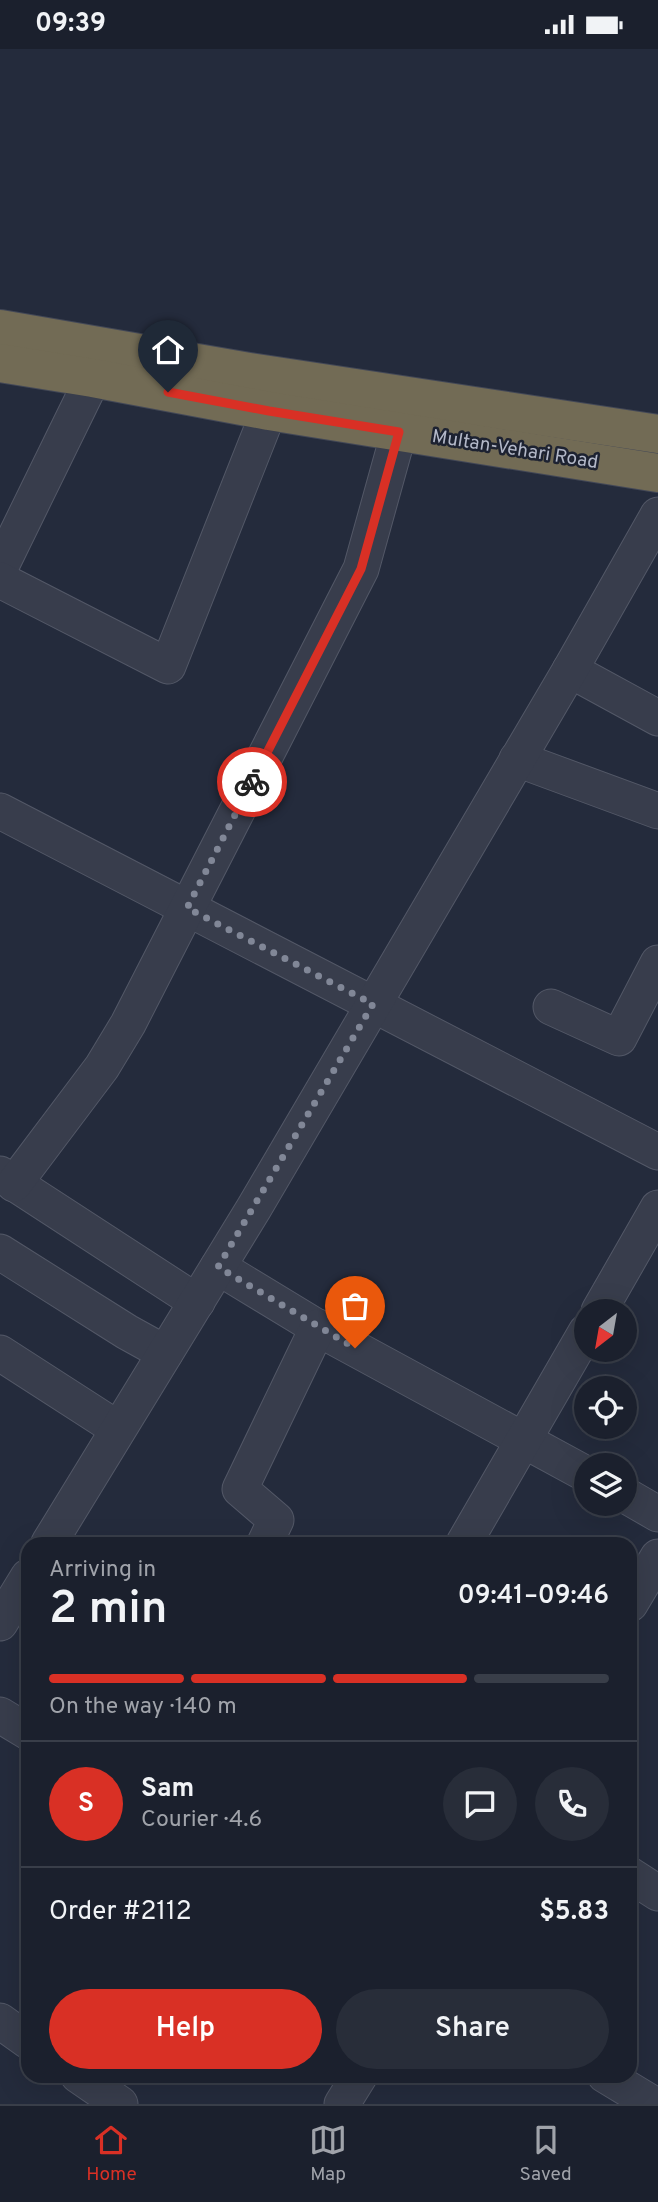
<!DOCTYPE html>
<html lang="en">
<head>
<meta charset="utf-8">
<style>
  :root { --surface:#1b202d; --page:#282d39; --text:#f1f3f6; --muted:#a0a3aa; --line:#393e49; --accent:#d93025 }
  body { margin:0; font-family:Overpass,sans-serif; background:var(--page); color:var(--text); height:100vh; display:flex; flex-direction:column; font-size:26px; white-space:nowrap }
  * { box-sizing:border-box; margin:0 }
  p { font-size:23px; color:var(--muted) }
  .icon { flex:none; width:38px; height:38px; fill:none; stroke:currentColor; stroke-width:2; stroke-linecap:round; stroke-linejoin:round }
  .map { position:relative; flex:1; overflow:hidden }
  .details { position:absolute; left:21px; top:1488px; width:616px; height:546px; display:flex; flex-direction:column; background:var(--surface); border-radius:21px; box-shadow:0 7px 28px #0002,0 0 0 2px var(--line) }
  .details>* { flex:none }
  .needle { width:46px; rotate:211deg }
  .tools { position:absolute; left:574px; top:1250px; display:grid; gap:14px }
  .tools a { display:grid; place-items:center; width:63px; height:63px; border-radius:50%; background:var(--surface); box-shadow:0 7px 28px #0002,0 0 0 2px var(--line); font-size:35px }
  .pin { position:absolute; display:grid; place-items:center; width:60px; height:60px; color:#fff; margin:-72px -30px; border-radius:50% 50% 50% 0; rotate:-45deg; box-shadow:0 0 7px #0007 }
  .pin .icon { rotate:45deg }
  .courier { position:absolute; display:grid; place-items:center; width:70px; height:70px; margin:-35px; border:5px solid #d93025; border-radius:50%; background:#fff; color:#222; box-shadow:0 2px 9px #0007 }
  .summary em { font-style:normal; font-weight:600 }
  .summary div { display:flex; flex-direction:column-reverse }
  .summary { display:flex; align-items:center; justify-content:space-between; height:119px; padding:0 28px }
  h1 { font-size:46px; font-weight:600; line-height:52px }
  .bar { display:grid; grid-template-columns:repeat(4,1fr); gap:10px 7px; align-content:center; height:84px; padding:0 28px }
  .bar i { height:9px; border-radius:5px; background:var(--line) }
  .bar .active { background:var(--accent) }
  .bar p { grid-column:span 4 }
  .line { display:flex; align-items:center; gap:18px; padding:0 28px; border-top:2px solid var(--line) }
  .line div { flex:1 }
  .round { display:grid; place-items:center; flex:none; width:74px; height:74px; border-radius:37px; background:var(--page) }
  .action { display:flex; gap:14px; margin-top:auto; padding:14px 28px }
  .action a { flex:1; height:80px; border-radius:42px; background:var(--accent); color:#fff; font-size:28px; font-weight:600; line-height:80px; text-align:center }
  .action a+a { background:var(--page); color:var(--text) }
  .status { display:flex; justify-content:space-between; align-items:center; height:49px; padding:0 35px; background:var(--surface); direction:ltr }
  .status svg { height:19px; fill:currentColor }
  .tabs { display:flex; justify-content:space-around; align-items:center; height:98px; border-top:2px solid var(--line); background:var(--surface); font-size:19px; color:var(--muted) }
  .tabs a { display:grid; justify-items:center; gap:4px }
  .tabs .active { color:var(--accent) }
  .map>svg:first-child { display:block }
  .lines { fill:none; stroke-linecap:round; stroke-linejoin:round }
  .street-casing { stroke:#535867; stroke-width:37 }
  .highway-casing { stroke:#434857; stroke-width:40 }
  .street { stroke:#383d4c; stroke-width:35 }
  .highway { stroke:#726b55; stroke-width:38 }
  .done { stroke:#818797; stroke-width:7; stroke-dasharray:0 12.6 }
  .route { stroke:#d93025; stroke-width:9 }
  .labels { text-anchor:middle; dominant-baseline:central; stroke-width:5; stroke-linejoin:round; paint-order:stroke }
  .street-label { font-size:19px; fill:#b3b8c8; stroke:#1d2231 }
</style>
</head>
<body>
<div class="status"><b>09:39</b><svg viewBox="0 0 49 12"><path d="M0 12V9h3v3zM5 12V6h3v6zM10 12V3h3v9zM15 12V0h3v12zM26 1h20v11H26zM47 4h2v5h-2z"/></svg></div>
<div class="map">
<svg width="658" height="2055" viewBox="0 0 658 2055">
  <rect width="100%" height="100%" fill="#242b3c"/>
  <g class="lines">
    <g class="street-casing">
      <g id="street">
        <path d="M0 519 93 329"/>
        <path d="M0 531 168 617 269 362"/>
        <path d="M570 621 658 669"/>
        <path d="M517 710 658 762"/>
        <path d="M0 762 658 1103"/>
        <path d="M551 958 619 989 658 914"/>
        <path d="M0 1125 197 1253"/>
        <path d="M14 1135 102 1018 128 975 361 520 399 383"/>
        <path d="M0 1203 127 1283 165 1304"/>
        <path d="M218 1218 330 1286 586 1425"/>
        <path d="M599 1262 658 1159"/>
        <path d="M0 1304 118 1380"/>
        <path d="M625 1446 658 1465"/>
        <path d="M49 1494 254 1159 570 621 658 466"/>
        <path d="M265 1494 276 1471 240 1440 318 1278"/>
        <path d="M464 1494 586 1283"/>
        <path d="M630 1555 658 1508"/>
        <path d="M0 1574 28 1528"/>
        <path d="M0 1666 28 1683"/>
        <path d="M630 1826 658 1844"/>
        <path d="M0 1972 28 1992"/>
        <path d="M78 2026 120 2055"/>
        <path d="M605 2026 653 2055"/>
        <path d="M342 2055 360 2026"/>
      </g>
    </g>
    <g class="highway-casing">
      <g id="highway">
        <path d="M0 280 249 323 658 385"/>
        <path d="M0 314 93 329 269 362 658 424"/>
      </g>
    </g>
    <use href="#street" class="street"/>
    <use href="#highway" class="highway"/>
  </g>
  <g class="lines">
    <path class="done" d="M252 733 187 859 373 955 218 1218 355 1299"/>
    <path class="route" d="M168 343 269 362 399 383 361 520 252 733"/>
  </g>
  <g class="labels">
    <g class="street-label">
      <text transform="translate(515 401) rotate(9)">Multan-Vehari Road</text>
    </g>
  </g>
</svg>
<div class="tools">
<a><svg class="needle" viewBox="-14 -14 28 28"><path d="M0-13l5 13h-10z" fill="#e53935"/><path d="M0 13l5-13h-10z" fill="#a0a3aa"/></svg></a>
<a><svg class="icon" aria-label="locate" viewBox="0 0 24 24"><circle cx="12" cy="12" r="6"/><path d="M12 2v4M12 18v4M2 12h4M18 12h4"/></svg></a>
<a><svg class="icon" aria-label="layers" viewBox="0 0 24 24"><path d="M12 4l9 5-9 5-9-5zM3 14l9 5 9-5"/></svg></a>
</div>
<div class="pin" style="left:355px;top:1299px;background:#ea580c"><svg class="icon" aria-label="bag" viewBox="0 0 24 24"><path d="M5 8h14l-1 12H6zM9 8a3 3 0 0 1 6 0"/></svg></div>
<div class="pin" style="left:168px;top:343px;background:#1f2937"><svg class="icon" aria-label="home" viewBox="0 0 24 24"><path d="M3 11l9-7 9 7M6 9v11h12V9"/></svg></div>
<div class="courier" style="left:252px;top:733px"><svg class="icon" aria-label="bike" viewBox="0 0 24 24"><circle cx="6" cy="16" r="4"/><circle cx="18" cy="16" r="4"/><path d="M6 16l4-8h5l3 8M10 8l3 8H6M13 5h3"/></svg></div>
<section class="details">
<div class="summary"><div><h1>2 min</h1><p>Arriving in</p></div><em>09:41–09:46</em></div>
<div class="bar"><i class="active"></i><i class="active"></i><i class="active"></i><i></i><p>On the way · 140 m</p></div>
<div class="line" style="height:126px"><b class="round" style="background:var(--accent);color:#fff">S</b><div><b>Sam</b><p>Courier · 4.6</p></div><a class="round"><svg class="icon" aria-label="chat" viewBox="0 0 24 24"><path d="M4 5h16v11H9l-5 4z"/></svg></a><a class="round"><svg class="icon" aria-label="phone" viewBox="0 0 24 24"><path d="M5 4h4l2 5-3 2q2 4 5 5l2-3 5 2v4C11 20 4 13 5 4z"/></svg></a></div>
<div class="line" style="height:91px"><div>Order #2112</div><b>$5.83</b></div>
<div class="action"><a>Help</a><a>Share</a></div>
</section>
</div>
<nav class="tabs">
<a class="active"><svg class="icon" aria-label="home" viewBox="0 0 24 24"><path d="M3 11l9-7 9 7M6 9v11h12V9"/></svg>Home</a>
<a><svg class="icon" aria-label="map" viewBox="0 0 24 24"><path d="M3 6l6-2 6 2 6-2v14l-6 2-6-2-6 2zM9 4v14M15 6v14"/></svg>Map</a>
<a><svg class="icon" aria-label="saved" viewBox="0 0 24 24"><path d="M7 4h10v16l-5-4-5 4z"/></svg>Saved</a>
</nav>
</body>
</html>
